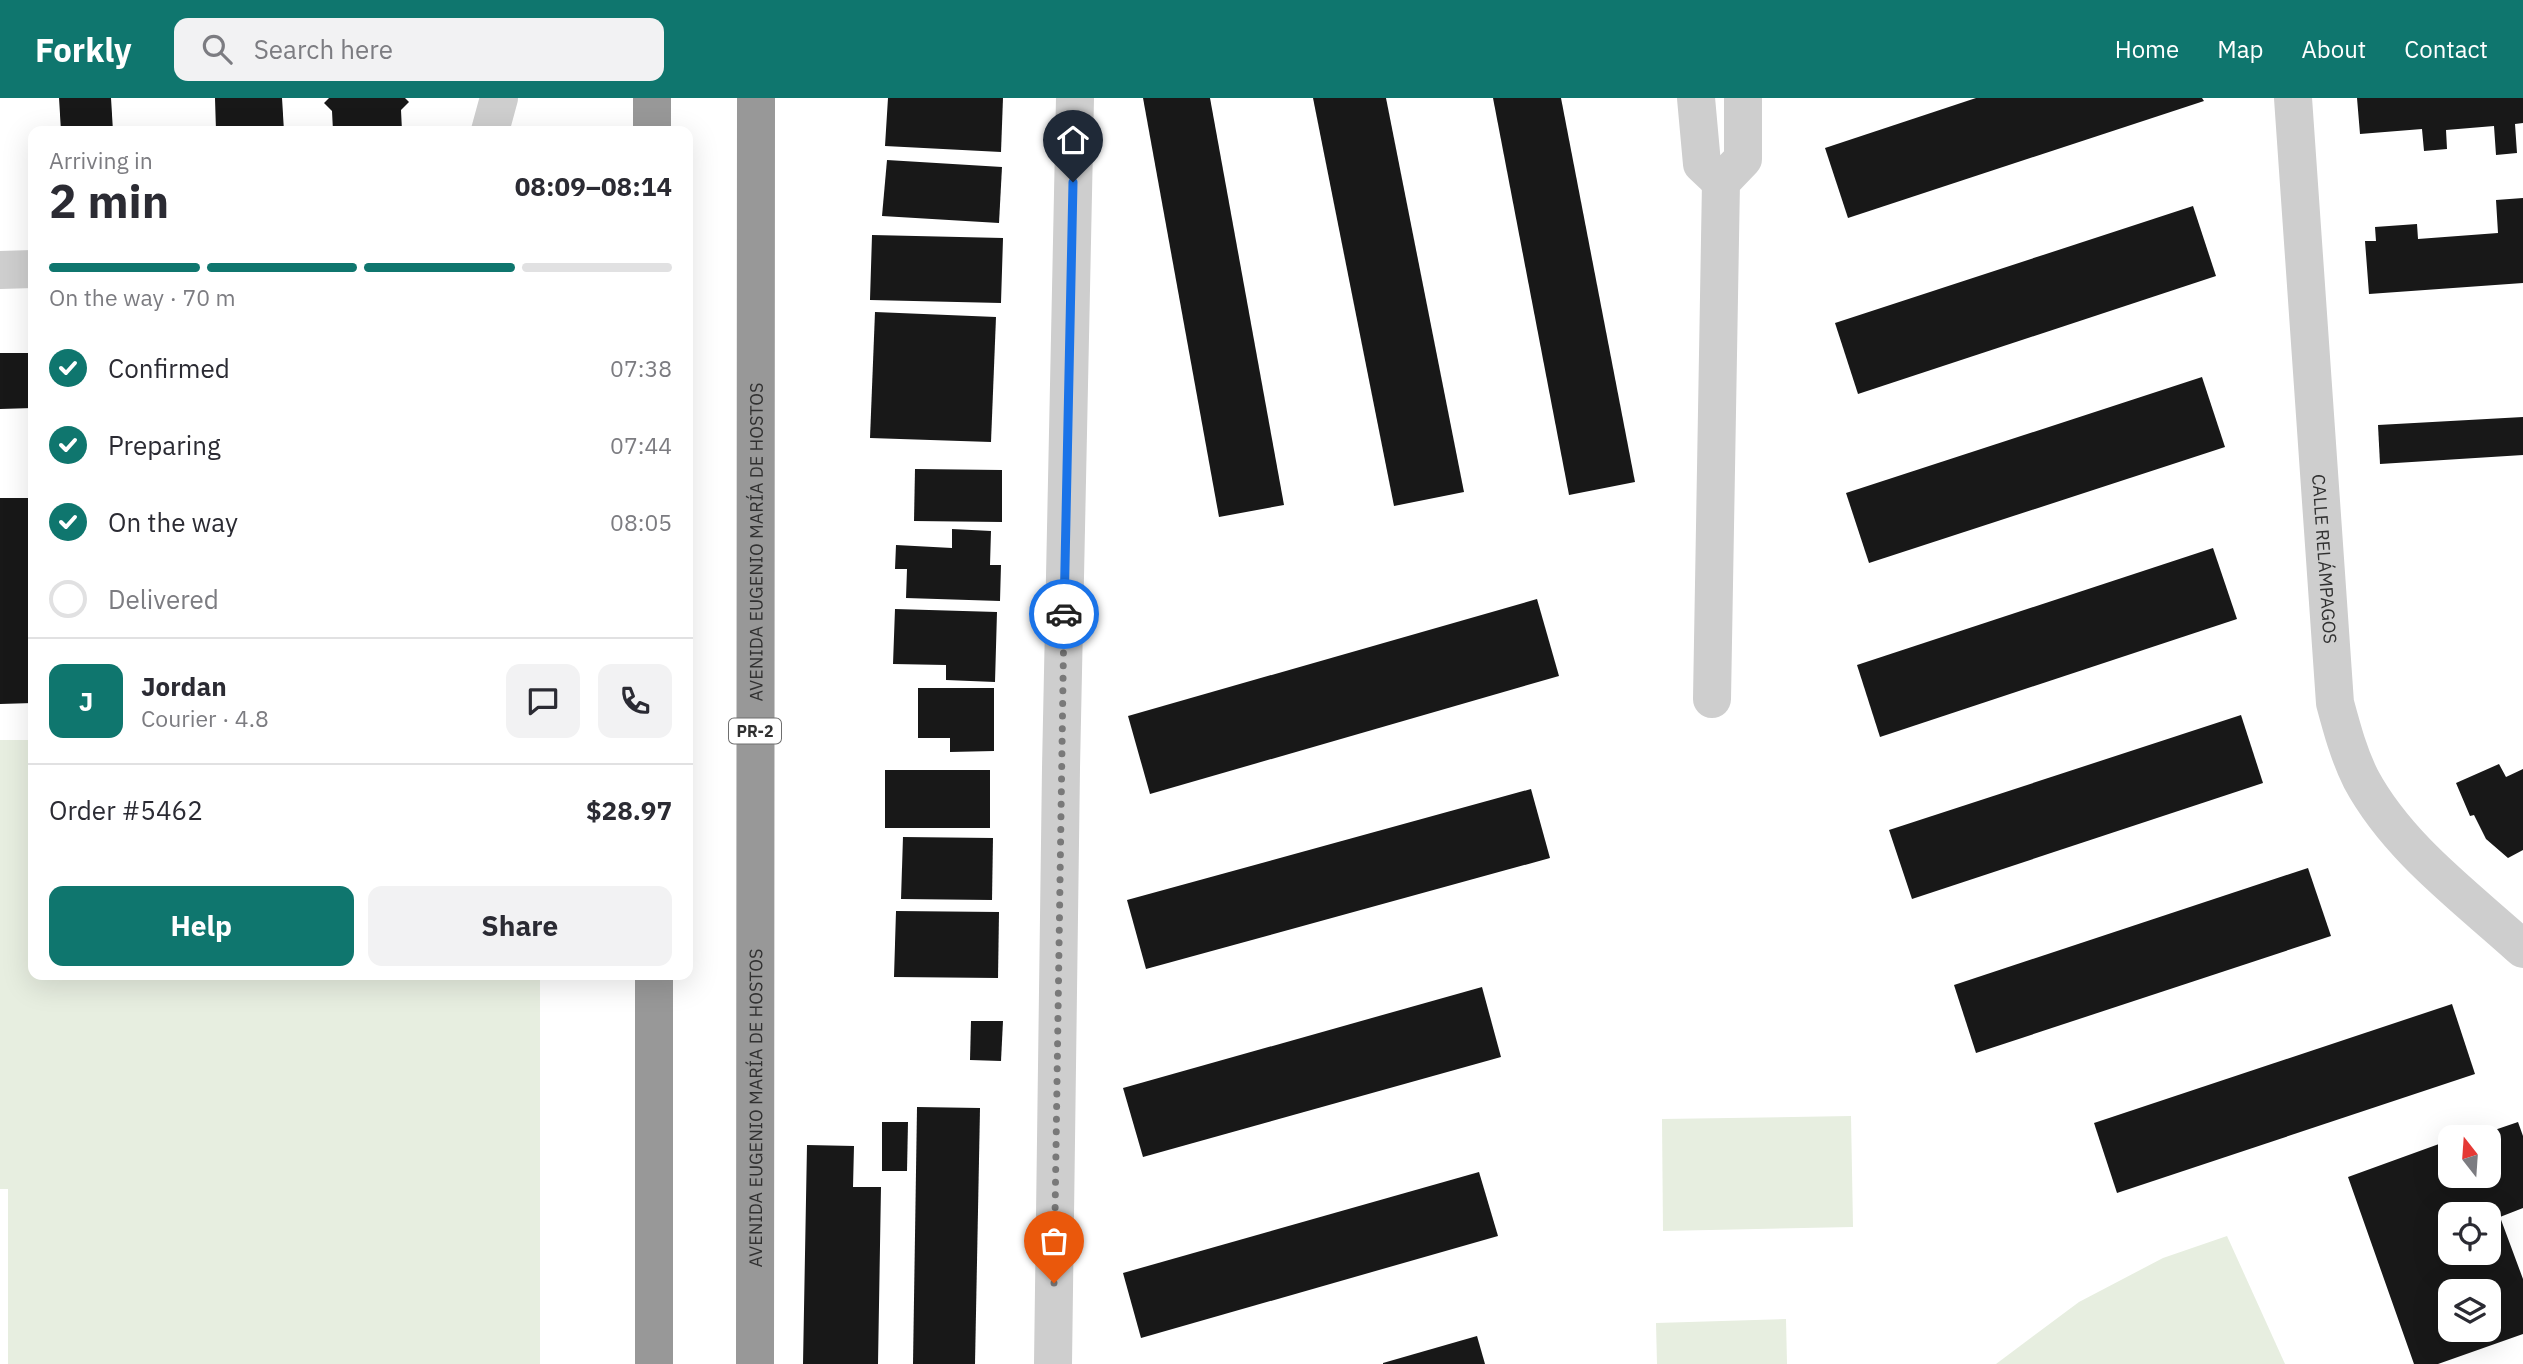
<!DOCTYPE html>
<html lang="en">
<head>
<meta charset="utf-8">
<style>
  :root { --surface:#fff; --page:#f2f2f3; --text:#2b2b33; --muted:#7c7c81; --line:#e1e1e2; --accent:#0f766e }
  body { margin:0; font-family:"IBM Plex Sans",sans-serif; background:var(--page); color:var(--text); height:100vh; display:flex; flex-direction:column; font-size:26px; white-space:nowrap }
  * { box-sizing:border-box; margin:0 }
  p { font-size:23px; color:var(--muted) }
  .icon { flex:none; width:38px; height:38px; fill:none; stroke:currentColor; stroke-width:2; stroke-linecap:round; stroke-linejoin:round }
  .map { position:relative; flex:1; overflow:hidden }
  .sheet { position:absolute; left:28px; top:28px; width:665px; height:854px; display:flex; flex-direction:column; background:var(--surface); border-radius:14px; box-shadow:0 7px 28px #0002 }
  .sheet>* { flex:none }
  .needle { width:46px; rotate:343deg }
  .tools { position:absolute; left:2438px; top:1027px; display:grid; gap:14px }
  .tools a { display:grid; place-items:center; width:63px; height:63px; border-radius:14px; background:var(--surface); box-shadow:0 7px 28px #0002; font-size:35px }
  .pin { position:absolute; display:grid; place-items:center; width:60px; height:60px; color:#fff; margin:-72px -30px; border-radius:50% 50% 50% 0; rotate:-45deg; box-shadow:0 0 7px #0007 }
  .pin .icon { rotate:45deg }
  .courier { position:absolute; display:grid; place-items:center; width:70px; height:70px; margin:-35px; border:5px solid #1a73e8; border-radius:50%; background:#fff; color:#222; box-shadow:0 2px 9px #0007 }
  .summary em { font-style:normal; font-weight:700 }
  .summary div { display:flex; flex-direction:column-reverse }
  .summary { display:flex; align-items:center; justify-content:space-between; height:119px; padding:0 21px }
  h1 { font-size:46px; font-weight:700; line-height:52px }
  .bar { display:grid; grid-template-columns:repeat(4,1fr); gap:10px 7px; align-content:center; height:84px; padding:0 21px }
  .bar i { height:9px; border-radius:5px; background:var(--line) }
  .bar .on { background:var(--accent) }
  .bar p { grid-column:span 4 }
  .line { display:flex; align-items:center; gap:18px; padding:0 21px; border-top:2px solid var(--line) }
  .line div { flex:1 }
  .round { display:grid; place-items:center; flex:none; width:74px; height:74px; border-radius:14px; background:var(--page) }
  ol { padding:0 21px; list-style:none }
  li { display:flex; align-items:center; gap:21px; height:77px }
  li p { margin-inline-start:auto }
  li .icon { padding:7px; border-radius:50%; background:var(--accent); color:#fff; stroke-width:4 }
  li:last-child { color:var(--muted) }
  li i { width:38px; height:38px; border:4px solid var(--line); border-radius:50% }
  .button { display:flex; gap:14px; margin-top:auto; padding:14px 21px }
  .button a { flex:1; height:80px; border-radius:14px; background:var(--accent); color:#fff; font-size:28px; font-weight:700; line-height:80px; text-align:center }
  .button a+a { background:var(--page); color:var(--text) }
  header { display:flex; align-items:center; gap:42px; box-sizing:border-box; height:98px; padding:0 35px; background:var(--accent); color:#fff }
  header strong { font-size:33px }
  nav { display:flex; gap:38px; margin-inline-start:auto; font-size:24px }
  .search { width:490px; height:63px; background:var(--page); display:flex; align-items:center; gap:18px; box-sizing:border-box; padding:0 24px; border-radius:14px; color:var(--muted); font-size:26px }
  .map>svg:first-child { display:block }
  .green { fill:#e7eee0 }
  .building { fill:#181818; fill-rule:evenodd }
  .lines { fill:none; stroke-linecap:round; stroke-linejoin:round }
  .minor { stroke:#cecece; stroke-width:38 }
  .highway { stroke:#989898; stroke-width:38 }
  .done { stroke:#797979; stroke-width:7; stroke-dasharray:0 12.6 }
  .route { stroke:#1a73e8; stroke-width:9 }
  .labels { text-anchor:middle; dominant-baseline:central; stroke-width:7; stroke-linejoin:round; paint-order:stroke }
  .shield { fill:#fff; stroke:#6f6f6f; stroke-width:2 }
  .shield-label { font-size:16px; font-weight:bold; fill:#313131 }
  .street-label { font-size:18px; fill:#313131; stroke:#fff }
</style>
</head>
<body>
<header>
<strong>Forkly</strong>
<div class="search"><svg class="icon" aria-label="search" viewBox="0 0 24 24"><circle cx="10" cy="10" r="6"/><path d="M15 15l6 6"/></svg>Search here</div>
<nav><a>Home</a><a>Map</a><a>About</a><a>Contact</a></nav>
</header>
<div class="map">
<svg width="2523" height="1266" viewBox="0 0 2523 1266">
  <rect width="100%" height="100%" fill="#fff"/>
  <g class="green">
    <path d="M0 642H33V877H540V1266H8V1091H0Z"/>
    <path d="M1851 1018 1853 1129 1663 1133 1662 1021Z"/>
    <path d="M2227 1138 2285 1266H1996L2079 1204 2163 1160Z"/>
    <path d="M1786 1221 1787 1266H1657L1656 1225Z"/>
  </g>
  <g class="building">
    <path d="M59 0H111L113 33H61Z"/>
    <path d="M215 0H282L284 33H216Z"/>
    <path d="M329 0H405L409 4 401 12 402 33H333L332 13 324 5Z"/>
    <path d="M888 0H1003L1001 54 885 48Z"/>
    <path d="M1143 0H1210L1284 407 1219 419Z"/>
    <path d="M1313 0H1386L1464 394 1394 408Z"/>
    <path d="M1493 0H1561L1635 384 1569 397Z"/>
    <path d="M1976 0H2202L2204 3 1848 120 1825 50Z"/>
    <path d="M2357 0H2523V25L2515 26 2517 55 2496 57 2494 28 2446 32 2447 51 2424 53 2422 31 2360 36Z"/>
    <path d="M887 62 1002 69 999 125 882 118Z"/>
    <path d="M2523 100V185L2369 196 2365 143H2376L2375 129 2417 126 2418 141 2498 135 2496 102Z"/>
    <path d="M2193 108 2216 178 1858 296 1835 225Z"/>
    <path d="M872 137 1003 140 1001 205 870 202Z"/>
    <path d="M875 214 996 219 991 344 870 340Z"/>
    <path d="M0 255H33V310L0 311Z"/>
    <path d="M2202 279 2225 349 1869 465 1846 395Z"/>
    <path d="M2523 319V357L2380 366 2378 327Z"/>
    <path d="M915 371 1002 372V424L914 423Z"/>
    <path d="M0 400H33V605L0 606Z"/>
    <path d="M952 431 991 433 990 467H1001L1000 503 906 500 907 471H895L896 447 952 450Z"/>
    <path d="M2213 450 2237 521 1880 639 1857 567Z"/>
    <path d="M1537 501 1559 578 1150 696 1128 618Z"/>
    <path d="M895 511 997 514 995 584 946 582V567L893 566Z"/>
    <path d="M918 590H994V653L950 654V640H918Z"/>
    <path d="M2241 617 2263 685 1912 801 1889 732Z"/>
    <path d="M2499 666 2506 679 2523 671V752L2508 760 2486 741 2474 717 2470 718 2456 685Z"/>
    <rect x="885" y="672" width="105" height="58"/>
    <path d="M1531 691 1550 760 1146 871 1127 802Z"/>
    <path d="M903 739 993 740 992 802 901 801Z"/>
    <path d="M2308 770 2331 838 1976 955 1954 887Z"/>
    <path d="M896 813 999 814 998 880 894 879Z"/>
    <path d="M1482 889 1501 959 1143 1059 1123 990Z"/>
    <path d="M2452 906 2475 976 2117 1095 2094 1025Z"/>
    <path d="M971 923H1003L1001 963 970 962Z"/>
    <path d="M917 1009 980 1010 975 1266H913Z"/>
    <path d="M882 1024H908L907 1073H882Z"/>
    <path d="M2518 1024 2523 1038V1110L2500 1119 2523 1181V1236L2438 1266H2414L2348 1079 2450 1042V1078H2488V1040L2474 1039ZM2450 1116H2488V1155H2450ZM2450 1194H2488V1232H2450Z"/>
    <path d="M807 1047 854 1048 853 1089H881L878 1266H803Z"/>
    <path d="M1479 1074 1498 1138 1141 1240 1123 1175Z"/>
    <path d="M1477 1238 1485 1266H1383V1265Z"/>
  </g>
  <g class="lines">
    <g class="minor">
      <path d="M1696 0 1702 66 1721 84"/>
      <path id="s1" d="M2293 0 2335 605C2342 631 2349 657 2361 681 2398 750 2466 799 2523 851"/>
      <path d="M490 33 499 0"/>
      <path d="M0 172 33 171"/>
      <path d="M1712 601 1721 84 1743 61V0"/>
      <path d="M1053 1266 1061 670 1075 0"/>
    </g>
    <g class="highway">
      <path d="M652 0V33"/>
      <path d="M654 877V1266"/>
      <path id="s2" d="M755 1266 756 0"/>
    </g>
  </g>
  <g class="lines">
    <path class="done" d="M1054 1185 1064 516"/>
    <path class="route" d="M1064 516 1073 84"/>
  </g>
  <g class="labels">
    <rect class="shield" x="729" y="620.5" width="52" height="25" rx="5"/>
    <g class="shield-label">
      <text x="755" y="633">PR-2</text>
    </g>
    <g class="street-label">
      <text stroke="none"><textPath href="#s2" startOffset="822">AVENIDA EUGENIO MARÍA DE HOSTOS</textPath></text>
      <text stroke="none"><textPath href="#s1" startOffset="462">CALLE RELÁMPAGOS</textPath></text>
      <text stroke="none"><textPath href="#s2" startOffset="256">AVENIDA EUGENIO MARÍA DE HOSTOS</textPath></text>
    </g>
  </g>
</svg>
<div class="tools">
<a><svg class="needle" viewBox="-14 -14 28 28"><path d="M0-13l5 13h-10z" fill="#e53935"/><path d="M0 13l5-13h-10z" fill="#7c7c81"/></svg></a>
<a><svg class="icon" aria-label="locate" viewBox="0 0 24 24"><circle cx="12" cy="12" r="6"/><path d="M12 2v4M12 18v4M2 12h4M18 12h4"/></svg></a>
<a><svg class="icon" aria-label="layers" viewBox="0 0 24 24"><path d="M12 4l9 5-9 5-9-5zM3 14l9 5 9-5"/></svg></a>
</div>
<div class="pin" style="left:1054px;top:1185px;background:#ea580c"><svg class="icon" aria-label="bag" viewBox="0 0 24 24"><path d="M5 8h14l-1 12H6zM9 8a3 3 0 0 1 6 0"/></svg></div>
<div class="pin" style="left:1073px;top:84px;background:#1f2937"><svg class="icon" aria-label="home" viewBox="0 0 24 24"><path d="M3 11l9-7 9 7M6 9v11h12V9"/></svg></div>
<div class="courier" style="left:1064px;top:516px"><svg class="icon" aria-label="car" viewBox="0 0 24 24"><path d="M5 17H2v-5l4-1 3-4h7l3 4 3 1v5h-3M9 17h6M6 11h13"/><circle cx="7" cy="17" r="2"/><circle cx="17" cy="17" r="2"/></svg></div>
<section class="sheet">
<div class="summary"><div><h1>2 min</h1><p>Arriving in</p></div><em>08:09–08:14</em></div>
<div class="bar"><i class="on"></i><i class="on"></i><i class="on"></i><i></i><p>On the way · 70 m</p></div>
<ol>
<li><svg class="icon" aria-label="check" viewBox="0 0 24 24"><path d="M5 12l5 5 9-10"/></svg>Confirmed<p>07:38</p></li>
<li><svg class="icon" aria-label="check" viewBox="0 0 24 24"><path d="M5 12l5 5 9-10"/></svg>Preparing<p>07:44</p></li>
<li><svg class="icon" aria-label="check" viewBox="0 0 24 24"><path d="M5 12l5 5 9-10"/></svg>On the way<p>08:05</p></li>
<li><i></i>Delivered</li>
</ol>
<div class="line" style="height:126px"><b class="round" style="background:var(--accent);color:#fff">J</b><div><b>Jordan</b><p>Courier · 4.8</p></div><a class="round"><svg class="icon" aria-label="chat" viewBox="0 0 24 24"><path d="M4 5h16v11H9l-5 4z"/></svg></a><a class="round"><svg class="icon" aria-label="phone" viewBox="0 0 24 24"><path d="M5 4h4l2 5-3 2q2 4 5 5l2-3 5 2v4C11 20 4 13 5 4z"/></svg></a></div>
<div class="line" style="height:91px"><div>Order #5462</div><b>$28.97</b></div>
<div class="button"><a>Help</a><a>Share</a></div>
</section>
</div>
</body>
</html>
